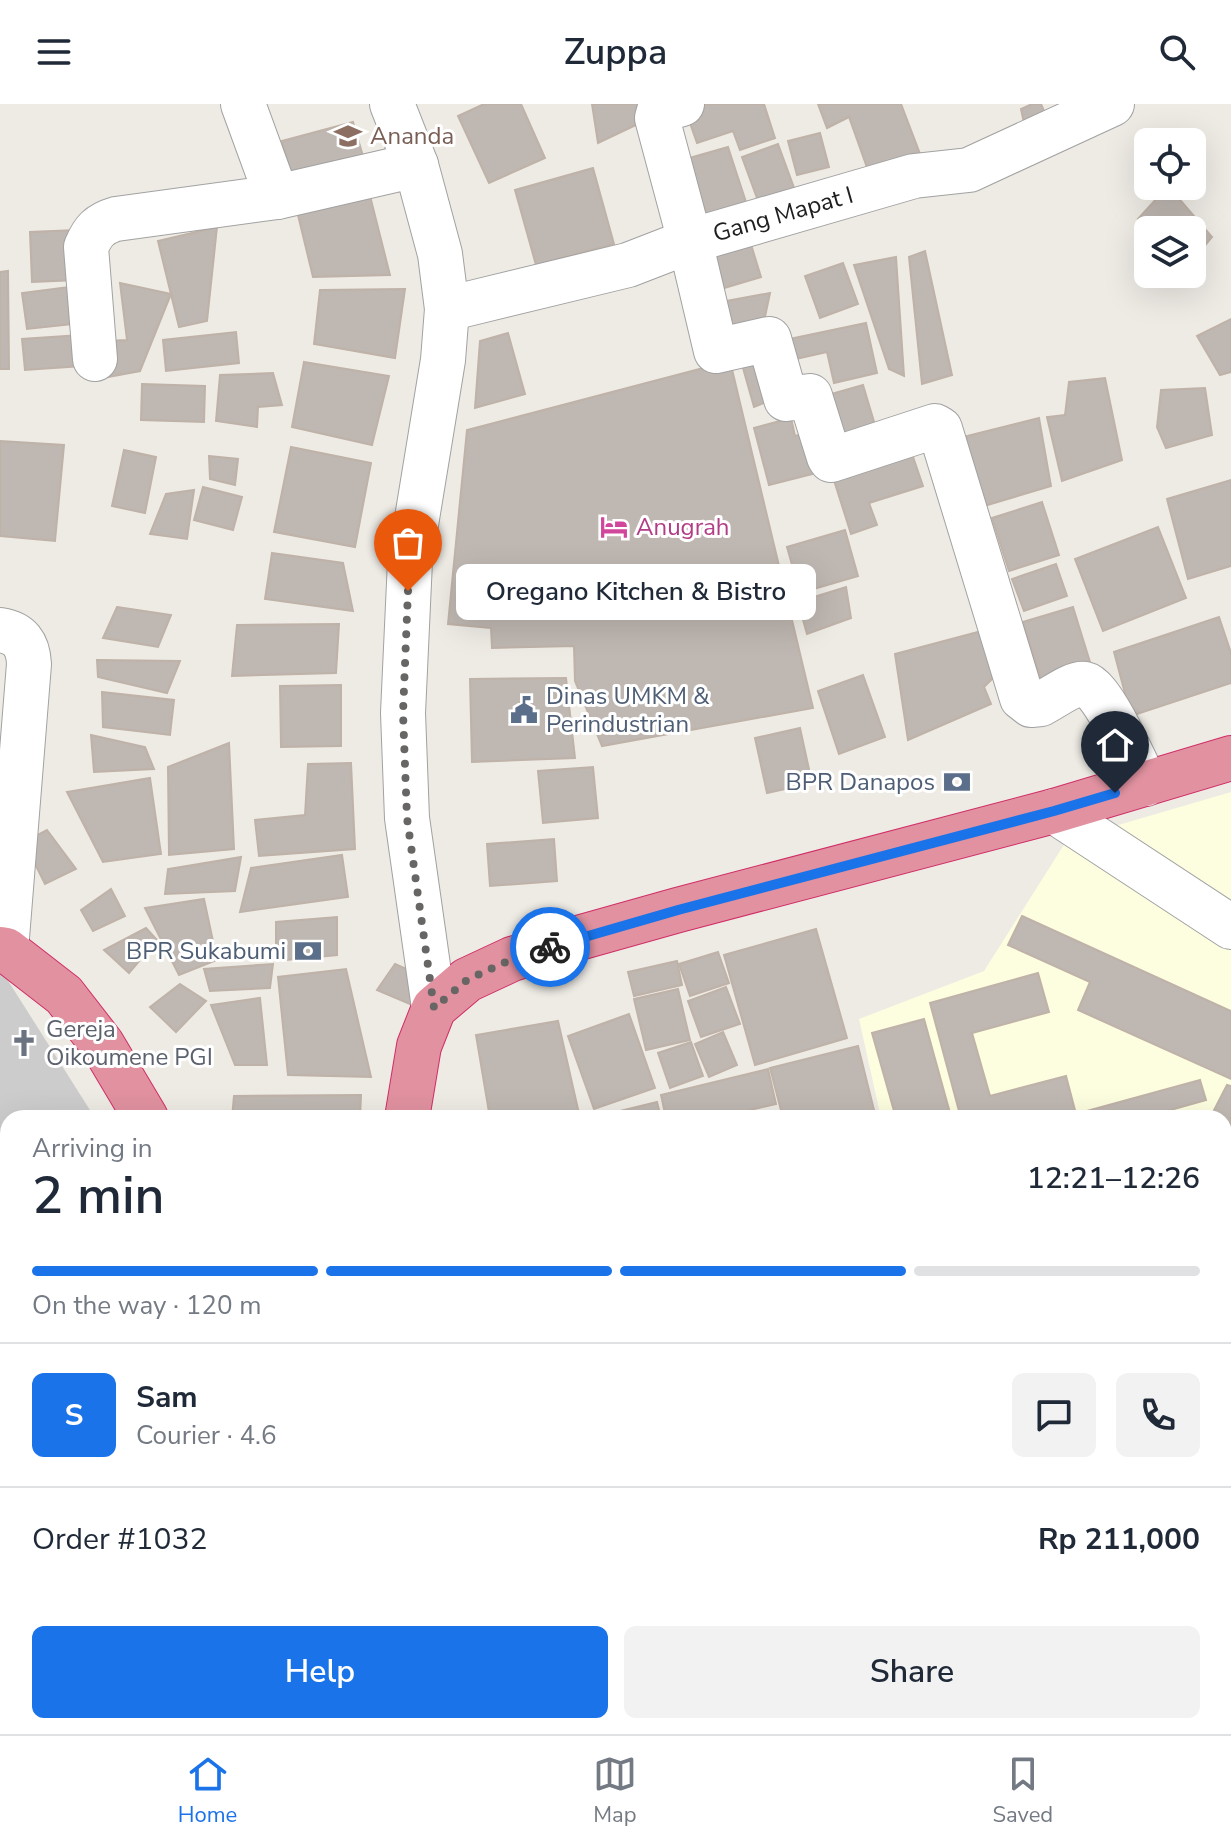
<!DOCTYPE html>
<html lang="en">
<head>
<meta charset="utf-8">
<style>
  :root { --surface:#fff; --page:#f2f2f3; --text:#1f2937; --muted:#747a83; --line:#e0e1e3; --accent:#1a73e8 }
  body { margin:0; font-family:"Nunito Sans",sans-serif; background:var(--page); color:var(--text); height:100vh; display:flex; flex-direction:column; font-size:30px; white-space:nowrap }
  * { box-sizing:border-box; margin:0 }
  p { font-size:26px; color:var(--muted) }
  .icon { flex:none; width:44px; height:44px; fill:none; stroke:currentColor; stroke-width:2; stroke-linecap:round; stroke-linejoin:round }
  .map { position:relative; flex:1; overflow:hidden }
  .sheet { position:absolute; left:0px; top:1006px; width:1232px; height:624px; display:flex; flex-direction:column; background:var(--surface); border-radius:24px 24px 0 0; box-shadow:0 8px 32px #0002 }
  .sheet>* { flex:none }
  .controls { position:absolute; left:1134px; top:24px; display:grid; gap:16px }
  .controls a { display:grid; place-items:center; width:72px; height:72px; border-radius:12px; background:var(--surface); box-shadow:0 8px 32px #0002; font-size:40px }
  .pin { position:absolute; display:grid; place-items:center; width:68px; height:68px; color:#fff; margin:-82px -34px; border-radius:50% 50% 50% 0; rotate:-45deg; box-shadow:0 0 8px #0007 }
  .pin .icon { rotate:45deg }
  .courier { position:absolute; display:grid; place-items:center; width:80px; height:80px; margin:-40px; border:6px solid #1a73e8; border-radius:50%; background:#fff; color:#222; box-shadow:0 2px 10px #0007 }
  .bubble { position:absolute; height:56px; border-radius:12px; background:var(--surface); box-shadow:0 8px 32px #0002; font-size:26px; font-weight:600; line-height:56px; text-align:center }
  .headline em { font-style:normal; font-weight:600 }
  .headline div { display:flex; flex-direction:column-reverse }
  .headline { display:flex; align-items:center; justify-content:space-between; height:136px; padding:0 32px }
  h1 { font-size:52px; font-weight:600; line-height:60px }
  .bar { display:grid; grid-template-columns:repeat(4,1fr); gap:12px 8px; align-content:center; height:96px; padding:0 32px }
  .bar i { height:10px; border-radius:6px; background:var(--line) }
  .bar .active { background:var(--accent) }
  .bar p { grid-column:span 4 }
  .line { display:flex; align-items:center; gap:20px; padding:0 32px; border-top:2px solid var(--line) }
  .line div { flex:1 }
  .round { display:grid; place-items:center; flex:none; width:84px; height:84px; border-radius:12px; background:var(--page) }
  .cta { display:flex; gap:16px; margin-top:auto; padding:16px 32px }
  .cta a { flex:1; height:92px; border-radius:12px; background:var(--accent); color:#fff; font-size:32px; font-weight:600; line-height:92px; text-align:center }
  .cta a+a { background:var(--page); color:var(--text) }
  header { display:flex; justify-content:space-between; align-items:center; height:104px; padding:0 32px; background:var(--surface); font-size:36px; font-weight:600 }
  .menu { display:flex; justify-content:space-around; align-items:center; height:112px; border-top:2px solid var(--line); background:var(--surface); font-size:22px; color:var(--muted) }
  .menu a { display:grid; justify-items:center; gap:4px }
  .menu .active { color:var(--accent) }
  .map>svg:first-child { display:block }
  .commercial { fill:#eed6d5 }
  .education { fill:#fdfddf }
  .religious { fill:#ccc }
  .building { fill:#bfb7b1; stroke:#bfb2a8; stroke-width:2 }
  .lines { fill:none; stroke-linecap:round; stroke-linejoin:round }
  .minor-casing { stroke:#a2a2a2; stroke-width:46 }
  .major-casing { stroke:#8f6209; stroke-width:46 }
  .highway-casing { stroke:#d02e67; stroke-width:46 }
  .minor { stroke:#fff; stroke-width:44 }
  .major { stroke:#f6d1a2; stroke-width:44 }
  .highway { stroke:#e191a0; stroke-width:44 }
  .done { stroke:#676664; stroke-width:8; stroke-dasharray:0 14.4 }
  .route { stroke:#1a73e8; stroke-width:10 }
  .labels { text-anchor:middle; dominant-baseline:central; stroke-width:6; stroke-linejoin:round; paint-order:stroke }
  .education-label { font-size:24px; fill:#785e54; stroke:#fff; text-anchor:start }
  .street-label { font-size:24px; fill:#1e1e1e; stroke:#fff }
  .hotel-label { font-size:24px; fill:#b23c85; stroke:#fff; text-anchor:start }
  .service-label { font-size:24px; fill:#4e5e75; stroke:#fff; text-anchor:end }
  .worship-label { font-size:24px; fill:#5b616d; stroke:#fff; text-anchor:start }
</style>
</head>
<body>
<header><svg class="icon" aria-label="menu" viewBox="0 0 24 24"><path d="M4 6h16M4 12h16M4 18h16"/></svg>Zuppa<svg class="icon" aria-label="search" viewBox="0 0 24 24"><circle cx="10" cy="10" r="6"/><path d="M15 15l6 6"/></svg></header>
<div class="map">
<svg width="1231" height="1630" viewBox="0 0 1231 1630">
  <rect width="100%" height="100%" fill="#eeebe5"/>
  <path class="commercial" d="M0 1446 8 1448V1622H261L259 1630H0Z"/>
  <g class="education">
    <path d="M1231 688V1630H1054L1050 1622H1224V1014H881L859 915 984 867 1067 736Z"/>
    <path d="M8 1153V1440L0 1439V1154Z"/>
  </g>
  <path class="religious" d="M0 864 95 1014H8V1145L0 1146Z"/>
  <g class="building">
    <path d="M484 0H521L545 54 489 79 458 12Z"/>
    <path d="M592 0H652L657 11 598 39Z"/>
    <path d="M691 0H764L775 34 740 46 733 27 697 39 684 2Z"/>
    <path d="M818 0H901L922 55 869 69 849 13 827 24Z"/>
    <path d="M1032 0H1041L1050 21 1024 19 1021 5Z"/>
    <path d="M353 18 365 59 293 79 282 37Z"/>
    <path d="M820 29 829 63 797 71 788 37Z"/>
    <path d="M778 40 797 92 761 105 742 53Z"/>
    <path d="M728 43 747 101 708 114 686 55Z"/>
    <path d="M593 64 614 140 536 161 515 86Z"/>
    <path d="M1168 82 1212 133 1192 157V126H1150L1138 115Z"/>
    <path d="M369 88 390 171 313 173 297 107Z"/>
    <path d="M217 123 207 217 179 223 158 137Z"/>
    <path d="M76 126 78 176 32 178 30 128Z"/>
    <path d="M749 134 761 173 721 185 712 151Z"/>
    <path d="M925 147 952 271 922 280 909 153Z"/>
    <path d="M896 153 904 272 889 265 854 161Z"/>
    <path d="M843 159 858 200 820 214 805 172Z"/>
    <path d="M8 167 9 265H0V168Z"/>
    <path d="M120 179 171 190 140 267 108 273 106 237 127 236Z"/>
    <path d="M76 182 81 219 27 225 22 189Z"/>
    <path d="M405 185 395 254 314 240 320 186Z"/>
    <path d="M770 189 763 222 721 245 715 199Z"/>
    <path d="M1231 215V268L1220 271 1197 232Z"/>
    <path d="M866 219 877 269 834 279 827 248 787 257 789 235Z"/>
    <path d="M236 228 239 259 166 267 163 236Z"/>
    <path d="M508 229 525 290 475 304 480 237Z"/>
    <path d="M80 231 82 262 25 266 22 235Z"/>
    <path d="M765 241 781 292 754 303 739 250Z"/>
    <path d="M730 257 813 604 602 642 575 577 574 542 492 544 491 524 448 520 467 326Z"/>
    <path d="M304 258 389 272 372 341 292 323Z"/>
    <path d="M273 269 282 301 258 303 257 323 216 317 220 271Z"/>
    <path d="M1105 274 1122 356 1062 377 1047 313 1065 311 1069 278Z"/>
    <path d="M142 280 205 282 204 318 141 316Z"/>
    <path d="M863 281 878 331 835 343 821 293Z"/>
    <path d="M1205 284 1212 331 1166 344 1157 323 1161 286Z"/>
    <path d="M791 314 795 332 818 326 828 366 769 381 754 324Z"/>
    <path d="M1039 314 1051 382 984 402 967 377V332Z"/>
    <path d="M0 337 64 341 55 437 0 432Z"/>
    <path d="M291 343 371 359 355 443 274 428Z"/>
    <path d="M910 344 923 382 869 399 877 421 851 430 832 370Z"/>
    <path d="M124 346 156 353 145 409 112 402Z"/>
    <path d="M209 352 238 355 235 381 210 375Z"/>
    <path d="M1231 376V462L1188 475 1167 395Z"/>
    <path d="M203 383 242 393 233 426 194 416Z"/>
    <path d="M194 386 187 435 150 430 166 390Z"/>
    <path d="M1042 398 1059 451 1009 467 992 414Z"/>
    <path d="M1158 423 1186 494 1103 527 1075 455Z"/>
    <path d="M845 426 858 472 800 489 787 443Z"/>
    <path d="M272 449 343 459 353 507 265 495Z"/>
    <path d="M1056 460 1067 492 1024 507 1012 475Z"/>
    <path d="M846 483 851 514 807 530 798 498Z"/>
    <path d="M117 503 171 511 158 543 103 534Z"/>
    <path d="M1073 503 1094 571 1044 586 1023 518Z"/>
    <path d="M1219 513 1231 549V579L1131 612 1114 548Z"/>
    <path d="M339 520 336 569 232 572 237 521Z"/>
    <path d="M978 528 999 568 984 583 991 600 908 636 895 550Z"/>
    <path d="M97 556 180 557 167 589 98 573Z"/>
    <path d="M863 571 885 633 839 650 818 587Z"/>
    <path d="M566 574 575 654 472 658 470 575Z"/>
    <path d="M341 581V642L281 643 280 582Z"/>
    <path d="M102 588 174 596 170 631 103 623Z"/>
    <path d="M800 624 812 679 767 689 755 634Z"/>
    <path d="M91 631 145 643 154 665 94 668Z"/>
    <path d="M229 639 234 745 169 751 168 663Z"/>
    <path d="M351 659 355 745 259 752 255 716 305 711 308 660Z"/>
    <path d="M593 663 598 714 543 719 538 667Z"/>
    <path d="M150 674 161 750 103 758 67 688Z"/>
    <path d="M47 726 76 765 45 780 24 738Z"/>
    <path d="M554 735 557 777 490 782 487 740Z"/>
    <path d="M342 751 348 793 240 808 251 764Z"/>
    <path d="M241 753 235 787 165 790 168 765Z"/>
    <path d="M111 785 125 812 93 827 81 806Z"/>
    <path d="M204 795 217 856 179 871 145 804Z"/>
    <path d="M1022 812 1231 907V975L1078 906 1090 878 1008 841Z"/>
    <path d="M337 813V851L276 857V818Z"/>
    <path d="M146 824 157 836 129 869 104 846Z"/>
    <path d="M816 825 847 934 755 961 724 851Z"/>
    <path d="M718 848 729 879 690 892 679 860Z"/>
    <path d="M677 857 682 881 634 892 628 868Z"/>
    <path d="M273 860 270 884 210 887 204 865Z"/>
    <path d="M395 860 420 871 412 901 377 886Z"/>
    <path d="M346 865 371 973 288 971 278 873Z"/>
    <path d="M1038 869 1049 908 972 929 990 992 1066 972 1076 1010 1200 976 1206 996 1142 1014H896L872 929 924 915 950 1009 959 1007 930 899Z"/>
    <path d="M180 880 206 897 176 928 150 903Z"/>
    <path d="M726 883 740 920 701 933 688 897Z"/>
    <path d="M678 885 690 936 646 946 634 895Z"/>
    <path d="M260 894 267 961H235L211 901Z"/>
    <path d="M629 910 655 984 594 1005 568 932Z"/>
    <path d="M558 917 580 1014H490L476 931Z"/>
    <path d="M723 928 737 961 709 973 695 940Z"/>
    <path d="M691 938 703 972 670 984 658 949Z"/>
    <path d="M858 942 876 1014H783L770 964Z"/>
    <path d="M768 965 776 1000 716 1014H666L661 991Z"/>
    <path d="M1227 981 1231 982V1030L1224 1027V1014H1210Z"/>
    <path d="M361 991 360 1014H232L234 992Z"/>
    <path d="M657 998 661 1014H613L612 1009Z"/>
    <path d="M606 1008 607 1014H587L586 1013Z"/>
    <path d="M1230 1147 1231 1290 1224 1292V1149Z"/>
    <path d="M1224 1478 1231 1498V1630H1104L1101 1622H1224Z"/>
    <path d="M434 1622H522L523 1630H434Z"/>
    <path d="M814 1622H865L867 1630H816Z"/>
    <path d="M875 1622H909L912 1630H878Z"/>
  </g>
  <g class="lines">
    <g class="minor-casing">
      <g id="minor">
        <path d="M243 0 277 93"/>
        <path d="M392 0 416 61 440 150 447 205 443 256 410 457 403 609 407 714 434 904"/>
        <path d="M682 0 659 7 657 14 690 137 716 247 769 235 786 295 810 292 829 353 831 356 935 322 940 325 1022 594 1031 601 1041 600C1051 595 1075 577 1085 580 1103 584 1136 661 1146 680"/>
        <path d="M447 205 628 161 690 137 914 72 969 66 1112 0"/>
        <path d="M95 255 86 143C93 127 99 120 116 115L277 93 416 61"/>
        <path d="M0 526C20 529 28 540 29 560L6 846"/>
        <path d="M1054 707 1231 823"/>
        <path d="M1030 1622 1038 1630"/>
        <path d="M965 1630 991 1622"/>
      </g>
    </g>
    <g class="major-casing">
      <path id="major" d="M310 1630 312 1622"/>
    </g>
    <g class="highway-casing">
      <g id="highway">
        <path d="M0 845 6 846 64 891 102 940 146 1014"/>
        <path d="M407 1014 419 942 434 904 467 876 512 855 582 833 678 806 1054 707 1231 654"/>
      </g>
    </g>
    <use href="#minor" class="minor"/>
    <use href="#major" class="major"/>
    <use href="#highway" class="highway"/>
  </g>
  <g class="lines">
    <path class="done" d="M408 487 403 609 407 714 434 904 467 876 512 855 550 843"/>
    <path class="route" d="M550 843 678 806 1054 707 1115 689"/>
  </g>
  <defs>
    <g id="school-bare" transform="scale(2.16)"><path d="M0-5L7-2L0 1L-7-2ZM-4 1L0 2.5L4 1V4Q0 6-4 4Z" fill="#8d6e63" stroke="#fff" stroke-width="2.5" paint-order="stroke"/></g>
    <g id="hotel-bare" transform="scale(2.16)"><path d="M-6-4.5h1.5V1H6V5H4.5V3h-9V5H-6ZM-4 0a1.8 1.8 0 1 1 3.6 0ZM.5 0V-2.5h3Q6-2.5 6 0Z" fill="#d1479c" stroke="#fff" stroke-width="2.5" paint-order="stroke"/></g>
    <g id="civic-bare" transform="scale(2.16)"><path d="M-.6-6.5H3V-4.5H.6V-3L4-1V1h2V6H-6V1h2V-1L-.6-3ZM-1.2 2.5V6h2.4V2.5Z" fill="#5c6f8a" stroke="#fff" stroke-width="2.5" paint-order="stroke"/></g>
    <g id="bank-bare" transform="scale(2.16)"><path d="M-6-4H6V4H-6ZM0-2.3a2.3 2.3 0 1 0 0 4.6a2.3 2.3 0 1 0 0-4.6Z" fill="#5c6f8a" stroke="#fff" stroke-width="2.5" paint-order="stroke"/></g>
    <g id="church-bare" transform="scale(2.16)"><path d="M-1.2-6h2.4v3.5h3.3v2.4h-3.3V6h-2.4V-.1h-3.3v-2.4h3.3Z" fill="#6b7280" stroke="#fff" stroke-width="2.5" paint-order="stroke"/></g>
  </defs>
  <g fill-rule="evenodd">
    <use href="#school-bare" x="348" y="32"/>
    <use href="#hotel-bare" x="614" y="423"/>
    <use href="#civic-bare" x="524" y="606"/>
    <use href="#bank-bare" x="957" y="678"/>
    <use href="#bank-bare" x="308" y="847"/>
    <use href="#church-bare" x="24" y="939"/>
  </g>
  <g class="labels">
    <g class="education-label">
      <text x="370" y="32">Ananda</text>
    </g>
    <g class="street-label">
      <text transform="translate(783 110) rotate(-16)">Gang Mapat I</text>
    </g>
    <g class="hotel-label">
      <text x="636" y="423">Anugrah</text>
    </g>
    <g class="service-label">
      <text x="546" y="592" text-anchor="start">Dinas UMKM &amp;<tspan x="546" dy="28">Perindustrian</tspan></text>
      <text x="935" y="678">BPR Danapos</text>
      <text x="286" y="847">BPR Sukabumi</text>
    </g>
    <g class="worship-label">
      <text x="46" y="925">Gereja<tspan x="46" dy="28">Oikoumene PGI</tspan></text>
    </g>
  </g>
</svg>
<div class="controls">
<a><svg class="icon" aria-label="locate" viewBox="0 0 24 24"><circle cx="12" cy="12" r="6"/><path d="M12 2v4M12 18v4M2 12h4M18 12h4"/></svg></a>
<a><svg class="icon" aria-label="layers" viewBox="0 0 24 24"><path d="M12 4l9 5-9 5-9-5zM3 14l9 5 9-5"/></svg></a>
</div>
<div class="pin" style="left:408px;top:487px;background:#ea580c"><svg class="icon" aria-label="bag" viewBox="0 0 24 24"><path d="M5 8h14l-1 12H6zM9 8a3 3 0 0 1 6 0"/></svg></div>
<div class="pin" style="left:1115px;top:689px;background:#1f2937"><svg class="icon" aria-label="home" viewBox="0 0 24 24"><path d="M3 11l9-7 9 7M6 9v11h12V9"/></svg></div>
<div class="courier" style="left:550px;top:843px"><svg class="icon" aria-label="bike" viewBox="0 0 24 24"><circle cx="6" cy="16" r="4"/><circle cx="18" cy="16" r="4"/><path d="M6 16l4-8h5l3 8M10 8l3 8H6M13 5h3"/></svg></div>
<div class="bubble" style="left:456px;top:460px;width:360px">Oregano Kitchen &amp; Bistro</div>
<section class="sheet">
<div class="headline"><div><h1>2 min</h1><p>Arriving in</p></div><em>12:21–12:26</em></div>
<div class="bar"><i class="active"></i><i class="active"></i><i class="active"></i><i></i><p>On the way · 120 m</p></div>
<div class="line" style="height:144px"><b class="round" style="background:var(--accent);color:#fff">S</b><div><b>Sam</b><p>Courier · 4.6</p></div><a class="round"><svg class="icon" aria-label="chat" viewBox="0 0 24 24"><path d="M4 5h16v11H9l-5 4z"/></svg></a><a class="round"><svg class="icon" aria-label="phone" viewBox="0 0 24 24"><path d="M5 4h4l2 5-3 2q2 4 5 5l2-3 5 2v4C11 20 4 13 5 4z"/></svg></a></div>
<div class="line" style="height:104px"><div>Order #1032</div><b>Rp 211,000</b></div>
<div class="cta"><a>Help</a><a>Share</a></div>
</section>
</div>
<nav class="menu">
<a class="active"><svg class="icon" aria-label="home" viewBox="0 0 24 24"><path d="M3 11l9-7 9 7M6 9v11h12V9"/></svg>Home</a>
<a><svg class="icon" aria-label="map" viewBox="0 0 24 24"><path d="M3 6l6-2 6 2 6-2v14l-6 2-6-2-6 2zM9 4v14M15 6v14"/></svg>Map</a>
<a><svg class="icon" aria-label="saved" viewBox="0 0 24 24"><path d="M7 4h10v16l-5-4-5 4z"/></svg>Saved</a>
</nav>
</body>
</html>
